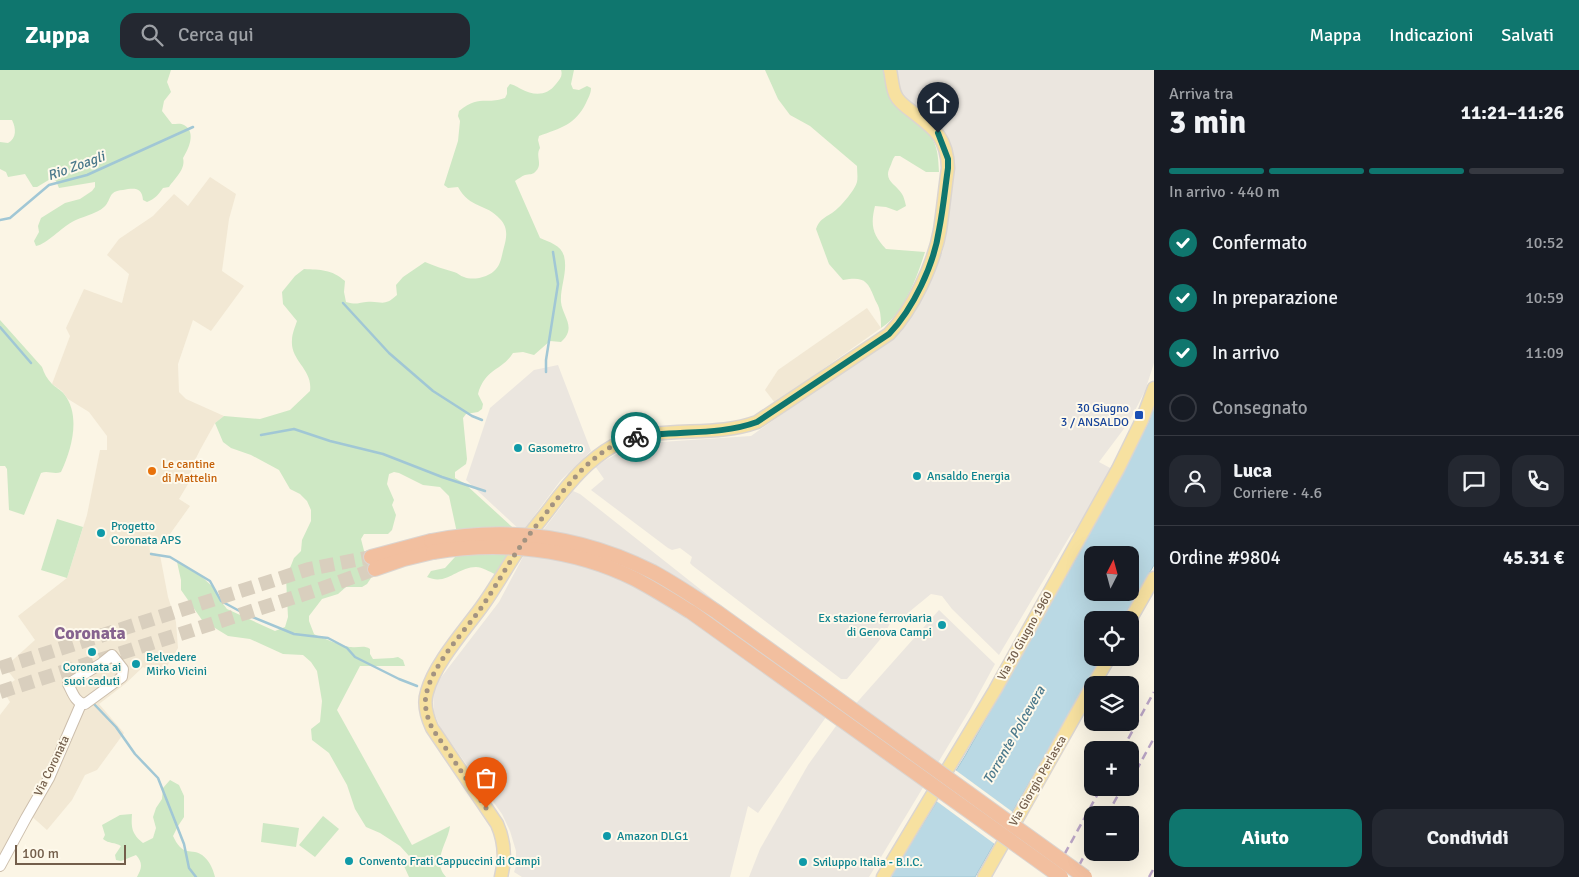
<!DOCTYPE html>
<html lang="it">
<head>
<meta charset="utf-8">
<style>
  :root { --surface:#171b24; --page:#242831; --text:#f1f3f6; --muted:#9ea1a6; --line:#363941; --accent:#0f766e }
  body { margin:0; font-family:Signika,sans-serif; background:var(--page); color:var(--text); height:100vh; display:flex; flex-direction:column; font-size:19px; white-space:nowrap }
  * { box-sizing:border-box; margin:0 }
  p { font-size:16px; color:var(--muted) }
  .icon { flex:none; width:28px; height:28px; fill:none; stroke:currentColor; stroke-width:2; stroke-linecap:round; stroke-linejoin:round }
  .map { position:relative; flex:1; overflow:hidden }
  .details { display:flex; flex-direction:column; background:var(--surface); width:425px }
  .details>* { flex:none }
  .needle { width:32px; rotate:6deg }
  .fabs { position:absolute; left:1084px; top:476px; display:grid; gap:10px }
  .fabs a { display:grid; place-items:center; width:55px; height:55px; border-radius:10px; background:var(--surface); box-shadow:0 5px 20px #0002; font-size:25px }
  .scale { position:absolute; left:15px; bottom:12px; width:111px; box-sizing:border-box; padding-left:5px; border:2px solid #735e4b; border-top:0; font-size:14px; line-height:18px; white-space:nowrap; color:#735e4b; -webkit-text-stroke:4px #fef9eb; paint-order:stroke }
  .pin { position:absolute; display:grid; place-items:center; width:42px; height:42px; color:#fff; margin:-51px -21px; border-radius:50% 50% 50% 0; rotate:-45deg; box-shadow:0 0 5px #0007 }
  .pin .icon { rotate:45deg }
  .courier { position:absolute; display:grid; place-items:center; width:50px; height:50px; margin:-25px; border:4px solid #0f766e; border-radius:50%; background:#fff; color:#222; box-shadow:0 1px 6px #0007 }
  .overview em { font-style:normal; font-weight:800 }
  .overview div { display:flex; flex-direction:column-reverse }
  .overview { display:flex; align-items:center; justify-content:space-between; height:85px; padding:0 15px }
  h1 { font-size:32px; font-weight:800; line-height:38px }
  .bar { display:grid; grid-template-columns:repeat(4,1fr); gap:8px 5px; align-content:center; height:60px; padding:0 15px }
  .bar i { height:6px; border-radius:4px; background:var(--line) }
  .bar .selected { background:var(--accent) }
  .bar p { grid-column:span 4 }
  .line { display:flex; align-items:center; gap:12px; padding:0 15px; border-top:1px solid var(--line) }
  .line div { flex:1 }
  .round { display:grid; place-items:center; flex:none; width:52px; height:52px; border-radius:15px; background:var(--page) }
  ol { padding:0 15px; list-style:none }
  li { display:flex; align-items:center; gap:15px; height:55px }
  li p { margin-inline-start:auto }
  li .icon { padding:5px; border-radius:50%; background:var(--accent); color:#fff; stroke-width:4 }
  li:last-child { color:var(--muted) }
  li i { width:28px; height:28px; border:2px solid var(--line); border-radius:50% }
  .button { display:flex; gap:10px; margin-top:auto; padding:10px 15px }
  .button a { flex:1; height:58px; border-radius:15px; background:var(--accent); color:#fff; font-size:20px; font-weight:800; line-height:58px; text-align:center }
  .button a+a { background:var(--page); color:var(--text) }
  header { display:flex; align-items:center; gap:30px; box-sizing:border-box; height:70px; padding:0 25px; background:var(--accent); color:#fff }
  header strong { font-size:24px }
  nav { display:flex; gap:28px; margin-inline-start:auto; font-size:18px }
  .search { width:350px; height:45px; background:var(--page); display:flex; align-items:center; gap:12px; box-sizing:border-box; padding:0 18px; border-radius:15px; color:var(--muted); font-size:19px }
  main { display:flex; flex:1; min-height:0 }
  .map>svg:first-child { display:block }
  .residential { fill:#f2e8d4 }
  .industrial { fill:#ebe6df }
  .green { fill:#cee8c4 }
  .water { fill:#bad9e4; stroke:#a1c7d5; fill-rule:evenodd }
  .pier { fill:#fbf5e5 }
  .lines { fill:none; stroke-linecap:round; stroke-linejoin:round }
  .stream { stroke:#a1c7d5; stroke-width:2.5 }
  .highway-tunnel { stroke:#d9cfbe; stroke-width:14; stroke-dasharray:14 7; stroke-linecap:butt }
  .minor-casing { stroke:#ccbeac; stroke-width:12 }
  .major-casing { stroke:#dbd5d0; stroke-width:15 }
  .highway-casing { stroke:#dbd5d0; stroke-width:16 }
  .minor { stroke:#fff; stroke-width:10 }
  .major { stroke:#f7e1a0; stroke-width:12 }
  .highway { stroke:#f2bf9f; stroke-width:14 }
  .rail { stroke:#b9a4c4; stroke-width:2.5; stroke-dasharray:8 5; stroke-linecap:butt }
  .highway-bridge-casing { stroke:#dbd5d0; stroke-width:16; stroke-linecap:butt }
  .highway-bridge { stroke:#f2bf9f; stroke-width:14 }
  .done { stroke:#a39381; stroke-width:5; stroke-dasharray:0 9 }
  .route { stroke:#0f766e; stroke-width:6 }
  .transit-dot { fill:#1a4fb4; stroke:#fef9eb; stroke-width:2 }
  .culture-dot { fill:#0f9aa8; stroke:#fef9eb; stroke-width:2 }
  .food-dot { fill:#e8710a; stroke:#fef9eb; stroke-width:2 }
  .labels { text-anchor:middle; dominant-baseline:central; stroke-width:4; stroke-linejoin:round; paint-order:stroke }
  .transit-label { font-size:12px; fill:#164399; stroke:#fef9eb; text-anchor:end }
  .culture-label { font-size:12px; fill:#0d838f; stroke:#fef9eb; text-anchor:start }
  .food-label { font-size:12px; fill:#c56008; stroke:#fef9eb; text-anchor:start }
  .street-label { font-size:12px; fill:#735e4b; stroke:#fef9eb }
  .water-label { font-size:14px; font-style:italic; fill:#4a788b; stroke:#fef9eb }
  .district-label { font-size:18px; font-weight:bold; fill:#86638f; stroke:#fef9eb }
</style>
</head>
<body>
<header>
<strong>Zuppa</strong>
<div class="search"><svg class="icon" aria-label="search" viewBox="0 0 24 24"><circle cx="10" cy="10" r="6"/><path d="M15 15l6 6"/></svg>Cerca qui</div>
<nav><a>Mappa</a><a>Indicazioni</a><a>Salvati</a></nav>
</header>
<main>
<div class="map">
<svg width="1154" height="807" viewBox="0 0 1154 807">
  <rect width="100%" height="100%" fill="#fbf5e5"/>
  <g class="residential">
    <path d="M210 107 236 124 229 149 222 201 244 216 211 261 193 250 178 294 179 322 186 329 224 346 215 353 200 380 193 394 188 414 179 429 190 436 165 471H149L150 482 160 485 168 527 176 552 178 578 161 606 143 597 125 614 99 634 124 663 97 700 85 705 72 730 47 760 28 743 0 795V645L10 632 2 619 15 610 5 597 35 570 18 546 67 508 87 445 100 380H107V366L89 342 68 329 62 321 52 314 70 266 66 258 84 219 122 233 129 204 107 185 119 169 153 146 174 124 188 136Z"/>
    <path d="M867 238 881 258 775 333 765 320 778 300Z"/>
  </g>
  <g class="industrial">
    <path d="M897 0H1154V293L1145 321 1129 352 1099 392 1112 399 1081 456 1071 464 999 585 952 539 942 526 931 524 898 551 892 550 883 566 847 609H841L693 496 690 493 692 487 680 478 672 480 668 478 591 420 604 409 595 396 629 377 661 372 751 366 892 267 915 242 943 181 952 85 930 49 900 22Z"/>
    <path d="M558 295 591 381 561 410 522 462 466 410 490 338 534 300Z"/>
    <path d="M573 421 580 424 753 561 836 633 758 743 748 736 730 807H522L514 802 516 796V781L510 761 502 744 441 659 434 643 433 624 439 610 499 532 524 485Z"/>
    <path d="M939 540 995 594 971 638 869 807H749L760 779 808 695 836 656Z"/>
  </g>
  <g class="green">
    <path d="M0 0H171L167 12 171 22 164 31 162 41 172 54C176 54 181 53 184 55 197 62 188 80 183 88 186 99 175 108 169 117L163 118C158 125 155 129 147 132L143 130C142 117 134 118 123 120 119 120 115 121 112 124 109 128 108 134 104 137 97 144 80 147 72 152 61 158 47 174 36 176L34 171 39 162 38 156 41 148 65 133 80 129 92 121 95 117V112L59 118 56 111 52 108 37 117H33L25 104 8 107 6 102 0 99V72L8 73C17 68 16 58 12 50H0Z"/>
    <path d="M561 0H574L571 14 573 19 579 20 587 16 591 18C591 24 588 28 586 33 575 55 561 58 539 66L538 70 540 78C535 86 543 94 536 101 533 105 529 104 525 105 522 106 518 109 515 111L540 168C549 172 561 175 564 186 568 202 560 217 561 232 562 243 571 252 568 262 567 266 564 269 561 272L550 271 534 285 523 282 513 283C502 301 485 298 478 324L483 334 482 339 478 342 466 344 463 348 467 389 466 394 455 402V408L464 413 521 465 495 504C490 502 482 497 476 497 457 497 447 516 427 507L431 501 445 498 455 487 457 463 449 426 440 417 423 415 399 403 394 402 389 404 387 414 394 430 392 435 396 445 392 460 388 464H364L361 469 371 508 367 514 362 517H346L338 524 322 529 309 546V551L314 564C320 567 344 577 351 577 359 578 364 575 370 579V584L373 589 393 588 398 587 403 590 405 596H360L337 640 412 775 450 756C448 773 431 791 446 807H409L404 796 410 787 400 776 380 763 366 757 355 739 347 715 329 683 312 670 311 659 320 652 322 631 317 601 311 592 303 585 283 584 250 569 228 566 202 550 181 520V510L177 492 200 505 216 520 220 530 227 539 275 561 285 557 288 547 286 508 294 488 301 481 302 470 311 451V440L307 431 300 424 290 419 279 400 251 385 231 378 223 372 215 353 224 346 260 349 290 340 310 321C313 299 290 291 292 270 292 264 295 257 297 251L283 234 282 222 295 206 304 199C321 200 331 199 345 211L344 222 346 232C357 235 357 233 366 232 381 230 383 238 397 225L396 215 403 207 425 192C434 196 444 199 454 202 458 203 460 206 464 207 473 211 490 207 496 199 501 194 502 184 504 177 507 167 508 157 500 149 486 133 470 139 458 117L448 118 444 115 458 71 460 51 458 46 459 41C480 24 485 35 505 28L507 24V18L510 14C515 15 517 17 521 19 534 26 547 26 556 14 560 9 563 6 561 0Z"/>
    <path d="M765 0H885C887 13 889 25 897 37 901 42 907 45 912 49 935 65 938 75 939 102H926L900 86H895C892 90 892 93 890 97 883 111 896 114 902 124 904 127 905 132 906 136L897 141 886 137 875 136C870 156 873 165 886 179L925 182C917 207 904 244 881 258 881 252 881 244 879 238 878 234 875 231 874 227 867 209 862 207 843 210L829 194 816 159C819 150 824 148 832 143 839 139 855 120 857 112 858 107 857 101 857 96L810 56 790 45 778 29Z"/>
    <path d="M0 250 42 297C44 303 47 309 52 314 56 318 60 319 64 324 81 345 72 379 61 402 54 405 48 400 41 403L24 445 9 440 7 399 5 396H0Z"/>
    <path d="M57 449 83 457 67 508 41 500Z"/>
    <path d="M170 710 179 715 184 726V747L178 756 173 766C175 770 177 774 180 777 185 782 189 781 195 782 206 784 213 797 215 807H137C142 798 143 793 136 785L121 791 116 790 115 785 121 776C115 772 109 774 103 769L105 765 102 755 120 745 132 744C131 758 132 764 143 773L153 768 156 758 153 747 156 738 162 729 163 718Z"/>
    <path d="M323 746 339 759 315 787 299 775Z"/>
    <path d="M263 753 299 758 296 777 261 772Z"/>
  </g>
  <path class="water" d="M1154 335V495L1122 550H1092V588H1101L975 807H890L965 686 1079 483 1130 388 1149 351ZM1092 485H1130V522H1092Z"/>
  <path class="pier" d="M954 699 1014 743 996 775 935 730Z"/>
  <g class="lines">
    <g class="stream">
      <path d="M0 150 10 148 49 115 87 105 193 57"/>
      <path d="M343 233 389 283 433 321 472 346 482 350"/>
      <path d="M0 257 31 293"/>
      <path d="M546 302V290L558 214 553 182"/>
      <path d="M261 365 294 359 330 371 383 384 442 407 485 421"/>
      <path d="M151 484 170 487 210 511 221 531 245 544 294 564 328 568 347 578 355 587 399 609 417 616"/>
      <path d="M93 633 116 657 135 684 158 708 184 774 189 798 196 807"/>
    </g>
    <g class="highway-tunnel">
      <path d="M0 598 309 499 371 487"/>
      <path d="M0 622 320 519 375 499"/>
    </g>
    <g class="minor-casing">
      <g id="minor">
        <path d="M112 585 123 599 122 607 85 634C75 633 72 621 68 614L102 593Z"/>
        <path d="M0 796 26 748 49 708 81 634"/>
      </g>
    </g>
    <g class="major-casing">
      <g id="major">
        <path d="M1130 550 1154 508"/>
        <path d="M1093 615 1109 588"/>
        <path d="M501 807C506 788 505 772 497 754L432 658C427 647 423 634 427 622 434 595 463 562 480 539 495 519 507 496 521 476 531 461 543 448 553 434 570 412 588 390 613 376 657 353 711 369 757 352L889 264C913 239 934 194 940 160 943 140 945 119 948 98 947 66 933 58 910 40 905 36 899 32 896 26 892 19 892 8 890 0"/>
        <path d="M883 807 995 620 1118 399 1142 350 1154 318"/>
        <path d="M984 807 1092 616"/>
      </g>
    </g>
    <g class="highway-casing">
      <g id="highway">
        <path d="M371 487 431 471"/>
        <path d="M375 499 404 489 433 482"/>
      </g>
    </g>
    <use href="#minor" class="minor"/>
    <use href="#major" class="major"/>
    <use href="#highway" class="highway"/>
    <g class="rail">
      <path d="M1122 680 1154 622"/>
      <path d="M1130 712 1154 668"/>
      <path d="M1107 745 1122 718"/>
      <path d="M1052 807 1101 718"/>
      <path d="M1073 807 1092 771"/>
      <path d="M1149 807 1154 798"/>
    </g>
    <g class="highway-bridge-casing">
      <g id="highway-bridge">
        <path d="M431 471C509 456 582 466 653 502 675 514 696 528 717 542L1085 807"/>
        <path d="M433 482C501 471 573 478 635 509 654 519 673 531 691 542L1061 807"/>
      </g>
    </g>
    <use href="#highway-bridge" class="highway-bridge"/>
  </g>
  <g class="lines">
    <path class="done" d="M486 738 432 658C427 647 423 634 427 621 434 593 464 562 481 538 495 518 507 495 522 474 531 462 541 450 550 438 573 408 598 376 636 367"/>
    <path class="route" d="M636 367C676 360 719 366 757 352L889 264C913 239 934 195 939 160 943 140 945 119 948 98V89L938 63"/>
  </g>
  <rect class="transit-dot" x="1134" y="340" width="10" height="10" rx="2.5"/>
  <g class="culture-dot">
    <circle cx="518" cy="378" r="5"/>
    <circle cx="917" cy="406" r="5"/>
    <circle cx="101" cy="463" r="5"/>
    <circle cx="942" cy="555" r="5"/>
    <circle cx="92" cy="582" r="5"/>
    <circle cx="136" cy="594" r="5"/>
    <circle cx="607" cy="766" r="5"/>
    <circle cx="349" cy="791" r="5"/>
    <circle cx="803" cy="792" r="5"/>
  </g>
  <circle class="food-dot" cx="152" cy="401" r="5"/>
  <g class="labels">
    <g class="transit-label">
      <text x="1129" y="338">30 Giugno<tspan x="1129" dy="14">3 / ANSALDO</tspan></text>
    </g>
    <g class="culture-label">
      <text x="528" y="378">Gasometro</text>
      <text x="927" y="406">Ansaldo Energia</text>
      <text x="111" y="456">Progetto<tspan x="111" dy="14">Coronata APS</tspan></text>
      <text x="932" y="548" text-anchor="end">Ex stazione ferroviaria<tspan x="932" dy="14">di Genova Campi</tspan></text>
      <text x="146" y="587">Belvedere<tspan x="146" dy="14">Mirko Vicini</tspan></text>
      <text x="92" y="597" text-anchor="middle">Coronata ai<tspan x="92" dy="14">suoi caduti</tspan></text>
      <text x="617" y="766">Amazon DLG1</text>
      <text x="359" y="791">Convento Frati Cappuccini di Campi</text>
      <text x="813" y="792">Sviluppo Italia - B.I.C.</text>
    </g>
    <g class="food-label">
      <text x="162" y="394">Le cantine<tspan x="162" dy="14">di Mattelin</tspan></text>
    </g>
    <g class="street-label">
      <text transform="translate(1025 566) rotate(-61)">Via 30 Giugno 1960</text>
      <text transform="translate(52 696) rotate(-64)">Via Coronata</text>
      <text transform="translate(1038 711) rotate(-60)">Via Giorgio Perlasca</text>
    </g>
    <g class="water-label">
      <text transform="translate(76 96) rotate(-20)">Rio Zoagli</text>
      <text transform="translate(1014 665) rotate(-60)">Torrente Polcevera</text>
    </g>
    <g class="district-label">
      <text x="90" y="563">Coronata</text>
    </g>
  </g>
</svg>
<div class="fabs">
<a><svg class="needle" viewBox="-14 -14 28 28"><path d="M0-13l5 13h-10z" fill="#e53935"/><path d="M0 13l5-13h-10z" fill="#9ea1a6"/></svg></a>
<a><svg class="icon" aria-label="locate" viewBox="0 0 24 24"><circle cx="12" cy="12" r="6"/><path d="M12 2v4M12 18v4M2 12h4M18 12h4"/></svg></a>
<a><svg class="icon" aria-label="layers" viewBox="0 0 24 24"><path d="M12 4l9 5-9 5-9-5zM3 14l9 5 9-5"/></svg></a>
<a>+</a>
<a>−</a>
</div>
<div class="scale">100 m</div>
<div class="pin" style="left:486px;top:738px;background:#ea580c"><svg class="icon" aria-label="bag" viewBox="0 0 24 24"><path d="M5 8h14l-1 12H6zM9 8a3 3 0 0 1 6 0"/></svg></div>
<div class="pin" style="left:938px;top:63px;background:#1f2937"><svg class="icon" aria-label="home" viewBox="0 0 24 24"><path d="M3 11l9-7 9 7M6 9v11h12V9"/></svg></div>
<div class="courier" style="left:636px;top:367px"><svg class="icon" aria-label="bike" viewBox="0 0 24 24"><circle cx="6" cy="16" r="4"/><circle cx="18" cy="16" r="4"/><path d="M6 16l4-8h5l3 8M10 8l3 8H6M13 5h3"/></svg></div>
</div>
<section class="details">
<div class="overview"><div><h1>3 min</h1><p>Arriva tra</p></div><em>11:21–11:26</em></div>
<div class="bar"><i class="selected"></i><i class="selected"></i><i class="selected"></i><i></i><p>In arrivo · 440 m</p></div>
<ol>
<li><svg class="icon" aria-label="check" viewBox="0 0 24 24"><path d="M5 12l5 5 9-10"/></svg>Confermato<p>10:52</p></li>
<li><svg class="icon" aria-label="check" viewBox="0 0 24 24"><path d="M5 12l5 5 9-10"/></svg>In preparazione<p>10:59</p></li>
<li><svg class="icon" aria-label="check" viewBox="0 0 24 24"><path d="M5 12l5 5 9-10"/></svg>In arrivo<p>11:09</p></li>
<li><i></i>Consegnato</li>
</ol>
<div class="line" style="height:90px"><a class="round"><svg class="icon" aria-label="person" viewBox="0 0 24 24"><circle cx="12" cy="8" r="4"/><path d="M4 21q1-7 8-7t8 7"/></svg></a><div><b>Luca</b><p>Corriere · 4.6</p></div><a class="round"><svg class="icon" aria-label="chat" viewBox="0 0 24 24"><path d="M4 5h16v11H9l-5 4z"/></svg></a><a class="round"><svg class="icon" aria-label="phone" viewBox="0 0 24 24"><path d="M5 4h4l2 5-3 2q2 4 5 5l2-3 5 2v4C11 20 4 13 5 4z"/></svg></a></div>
<div class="line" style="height:65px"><div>Ordine #9804</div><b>45.31 €</b></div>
<div class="button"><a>Aiuto</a><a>Condividi</a></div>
</section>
</main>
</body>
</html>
